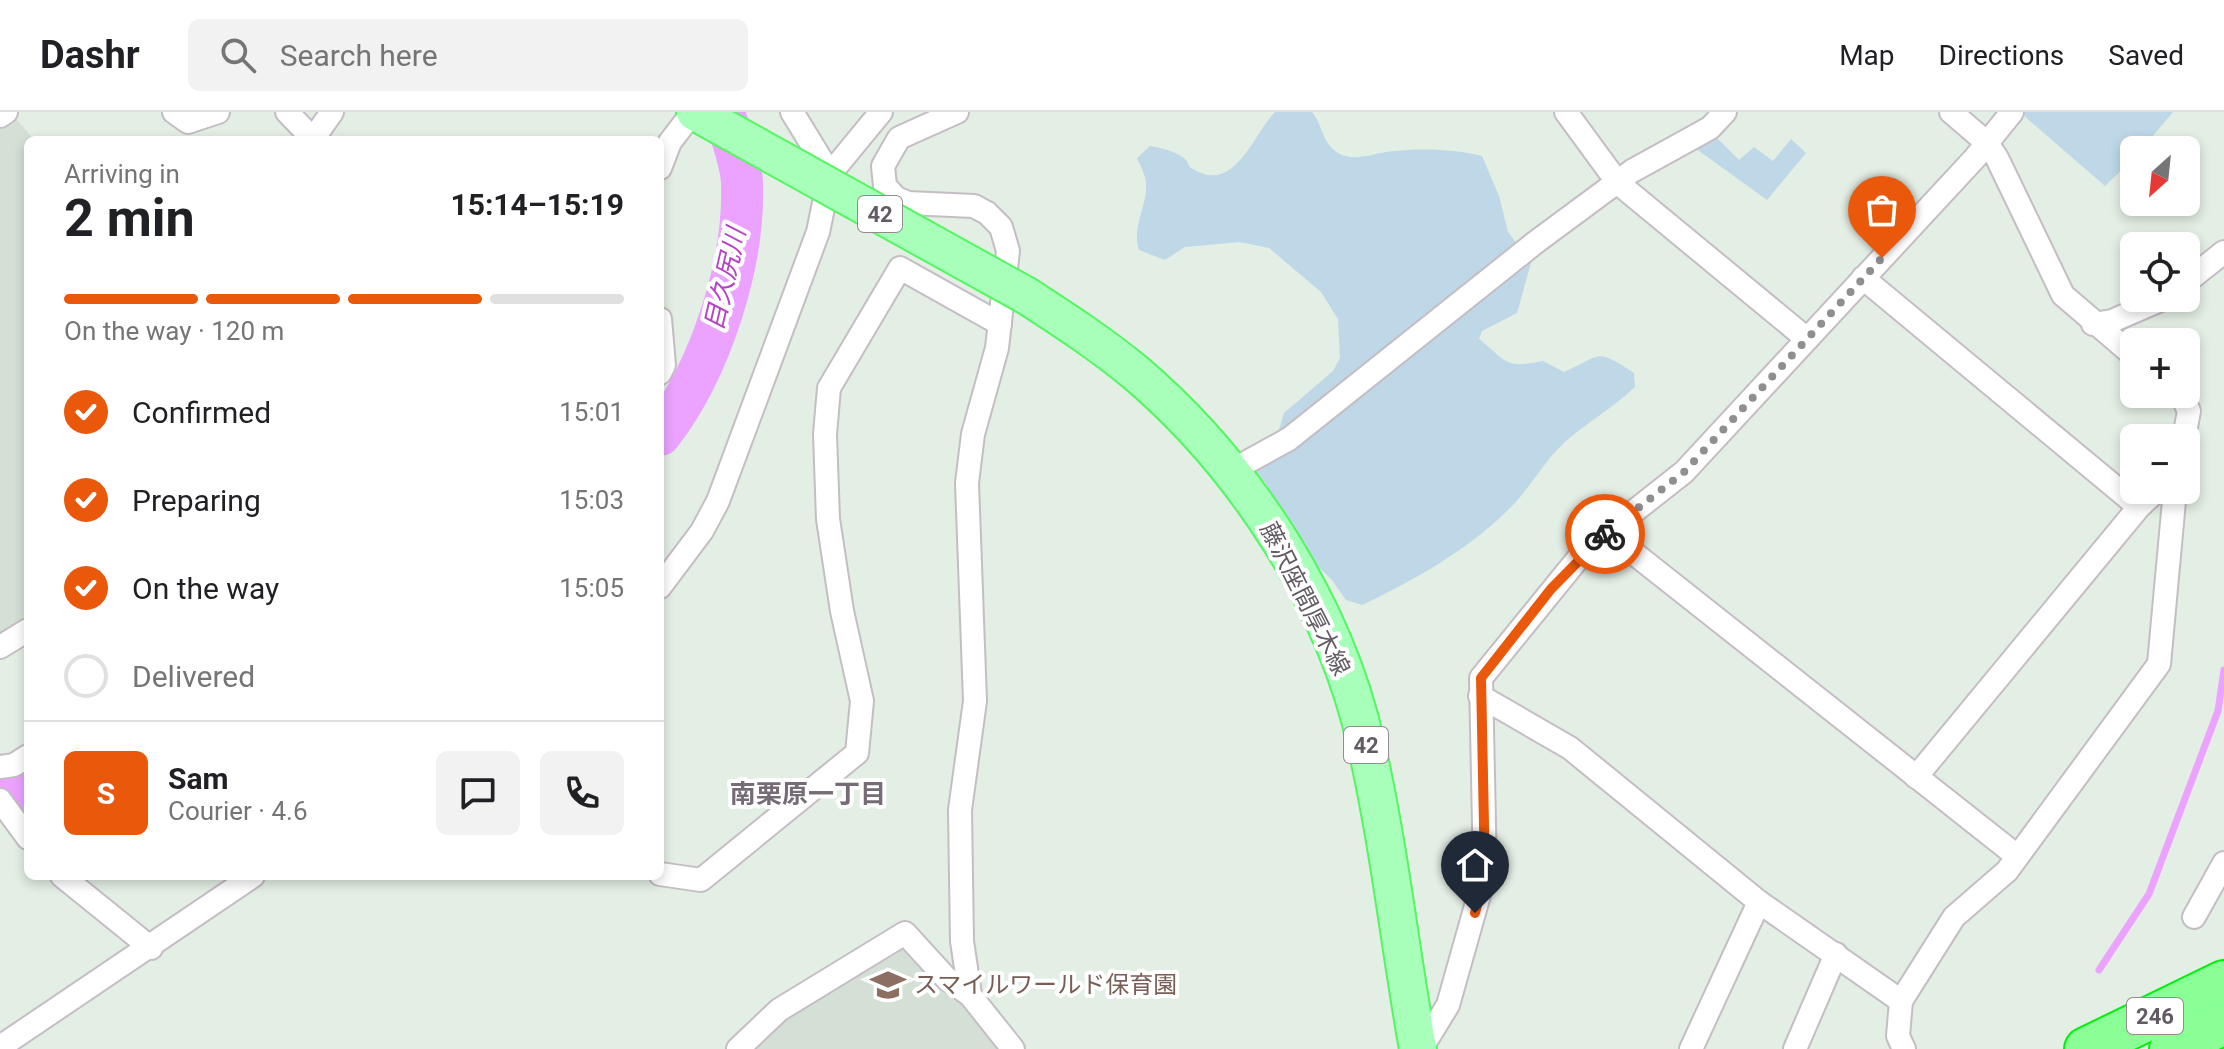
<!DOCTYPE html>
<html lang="en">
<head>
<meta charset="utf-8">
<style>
  :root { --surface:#fff; --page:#f2f2f2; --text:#202124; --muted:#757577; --line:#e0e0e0; --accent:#ea580c }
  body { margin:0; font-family:Roboto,"Noto Sans JP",sans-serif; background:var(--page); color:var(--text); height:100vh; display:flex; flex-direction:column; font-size:30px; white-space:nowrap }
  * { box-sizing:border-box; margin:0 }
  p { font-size:26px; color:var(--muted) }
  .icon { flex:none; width:44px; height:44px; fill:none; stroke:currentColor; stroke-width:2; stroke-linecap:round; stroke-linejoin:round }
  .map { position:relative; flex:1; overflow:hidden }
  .sheet { position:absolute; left:24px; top:24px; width:640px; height:744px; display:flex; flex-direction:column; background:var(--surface); border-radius:12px; box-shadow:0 4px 12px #0003 }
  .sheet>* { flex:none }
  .needle { width:52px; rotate:207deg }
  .tools { position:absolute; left:2120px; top:24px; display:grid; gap:16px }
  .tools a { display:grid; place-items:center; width:80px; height:80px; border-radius:12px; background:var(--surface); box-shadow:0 4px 12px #0003; font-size:40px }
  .pin { position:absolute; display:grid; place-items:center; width:68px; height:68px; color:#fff; margin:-82px -34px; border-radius:50% 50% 50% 0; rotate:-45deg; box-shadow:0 0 8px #0007 }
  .pin .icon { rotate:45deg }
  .courier { position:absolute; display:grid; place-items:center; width:80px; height:80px; margin:-40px; border:6px solid #ea580c; border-radius:50%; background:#fff; color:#222; box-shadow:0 2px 10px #0007 }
  .overview em { font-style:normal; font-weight:700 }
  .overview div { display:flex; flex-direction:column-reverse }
  .overview { display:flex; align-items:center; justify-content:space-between; height:136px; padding:0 40px }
  h1 { font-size:52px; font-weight:700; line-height:60px }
  .bar { display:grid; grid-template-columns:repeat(4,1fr); gap:12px 8px; align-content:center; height:96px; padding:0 40px }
  .bar i { height:10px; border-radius:6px; background:var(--line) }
  .bar .current { background:var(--accent) }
  .bar p { grid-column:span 4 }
  .line { display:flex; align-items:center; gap:20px; padding:0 40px; border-top:2px solid var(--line) }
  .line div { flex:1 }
  .round { display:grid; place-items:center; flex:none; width:84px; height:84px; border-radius:12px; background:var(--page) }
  ol { padding:0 40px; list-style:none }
  li { display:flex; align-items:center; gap:24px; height:88px }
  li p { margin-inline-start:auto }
  li .icon { padding:8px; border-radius:50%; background:var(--accent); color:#fff; stroke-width:4 }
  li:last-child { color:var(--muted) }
  li i { width:44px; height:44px; border:4px solid var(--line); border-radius:50% }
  header { display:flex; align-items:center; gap:48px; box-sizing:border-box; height:112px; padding:0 40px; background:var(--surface); border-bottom:2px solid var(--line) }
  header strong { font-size:38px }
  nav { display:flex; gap:44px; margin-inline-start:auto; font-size:28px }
  .search { width:560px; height:72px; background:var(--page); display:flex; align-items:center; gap:20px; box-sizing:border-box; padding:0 28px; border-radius:12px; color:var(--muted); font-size:30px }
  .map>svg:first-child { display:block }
  .education { fill:#d4e0d5 }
  .green { fill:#bed8e7 }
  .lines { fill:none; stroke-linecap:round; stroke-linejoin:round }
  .stream { stroke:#eca2ff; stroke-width:7 }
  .river { stroke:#eca2ff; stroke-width:42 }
  .street-casing { stroke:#c5bdc4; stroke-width:26 }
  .primary-casing { stroke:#54f661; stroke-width:40 }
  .highway-casing { stroke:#00f10c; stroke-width:46 }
  .street { stroke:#fff; stroke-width:22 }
  .primary { stroke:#a7ffb9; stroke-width:36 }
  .highway { stroke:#89ff96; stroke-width:42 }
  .primary-bridge-casing { stroke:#54f661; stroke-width:40; stroke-linecap:butt }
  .primary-bridge { stroke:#a7ffb9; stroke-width:36 }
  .done { stroke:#908e91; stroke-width:8; stroke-dasharray:0 14.4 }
  .route { stroke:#ea580c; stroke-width:10 }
  .labels { text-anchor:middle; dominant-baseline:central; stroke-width:8; stroke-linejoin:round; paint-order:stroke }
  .shield { fill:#fff; stroke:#928c92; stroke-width:2 }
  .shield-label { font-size:22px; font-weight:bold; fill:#635b64 }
  .street-label { font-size:24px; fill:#635b64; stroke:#fff }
  .education-label { font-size:24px; fill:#785e54; stroke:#fff; text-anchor:start }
  .water-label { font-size:26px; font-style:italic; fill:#b640c7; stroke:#fff }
  .neighbourhood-label { font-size:26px; font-weight:bold; fill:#756c76; stroke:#fff }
</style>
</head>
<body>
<header>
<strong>Dashr</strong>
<div class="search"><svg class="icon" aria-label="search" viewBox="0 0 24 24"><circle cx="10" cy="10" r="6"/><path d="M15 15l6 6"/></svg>Search here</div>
<nav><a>Map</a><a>Directions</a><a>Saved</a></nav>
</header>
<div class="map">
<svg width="2224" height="937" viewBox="0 0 2224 937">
  <rect width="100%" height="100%" fill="#e3eee4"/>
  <g class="education">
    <path d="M14 4 34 28H28V509L0 525V13Z"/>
    <path d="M902 834 983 912 1002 937H750L785 904Z"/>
  </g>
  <g class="green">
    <path d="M1275 0H1312C1323 13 1321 30 1338 41 1354 51 1377 40 1394 39 1421 36 1456 37 1482 44L1499 84 1508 120 1531 151 1517 201 1482 219 1479 227C1508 250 1504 257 1543 249L1564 260C1603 243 1594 235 1634 261L1635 275C1615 294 1593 307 1572 324 1545 345 1531 377 1507 399 1466 439 1413 469 1362 493L1346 488 1332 468 1298 436 1274 399 1267 373 1256 359 1259 346 1275 331 1284 301 1333 259 1340 246 1338 207 1321 180 1269 136 1240 130 1185 135 1165 148 1139 138C1131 113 1148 95 1146 70 1145 62 1140 53 1137 46L1150 34C1161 36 1176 39 1185 47 1190 52 1186 53 1193 57 1235 83 1253 22 1275 0Z"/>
    <path d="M2025 0H2173L2141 38H2134V46L2105 74 2023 3Z"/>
    <path d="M1716 25 1739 48 1754 35 1773 49 1791 27 1806 41 1767 88 1695 36Z"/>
  </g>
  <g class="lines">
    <path class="stream" d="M2099 858 2149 782 2218 599 2224 558"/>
    <g class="river">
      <path d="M660 323C710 259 745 152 742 71 741 48 730 22 724 0"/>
      <path d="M0 677H28"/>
    </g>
    <g class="street-casing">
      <g id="street">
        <path d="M174 0 188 10 218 0"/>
        <path d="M287 0 311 25 318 20 332 0"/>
        <path d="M792 0 830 62"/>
        <path d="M957 0 899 26 883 54 885 74 896 86 908 91 974 94 987 101 1001 115 1008 139 997 236 973 322 967 371 975 589 960 698 962 829 970 883"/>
        <path d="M1566 0 1618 71 1807 227"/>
        <path d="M1951 0 1987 31 1997 46 2063 183 2134 244"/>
        <path d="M0 4 6 0"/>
        <path d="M660 56 670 30 693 0"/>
        <path d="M1863 166 2139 395"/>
        <path d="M2186 170 2224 140"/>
        <path d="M660 207 664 253 660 261"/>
        <path d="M2093 212 2112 209 2165 186"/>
        <path d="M2181 282 2189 299 2184 326"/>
        <path d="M1231 359 1289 327 1536 130 1632 59 1710 16 1725 0"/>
        <path d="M1607 420 2017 744"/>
        <path d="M660 475 702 419 718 389 818 120 830 62 881 0"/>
        <path d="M0 535 28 518"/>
        <path d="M1480 584 1570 636 1759 790 1901 889"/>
        <path d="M0 655 14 653 28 644"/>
        <path d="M1916 665 2139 395 2157 378"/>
        <path d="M0 688 28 726"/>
        <path d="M660 762 701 768 857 641 862 589 842 499 828 407 825 322 829 276 900 156 1000 212"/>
        <path d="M62 764 151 836"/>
        <path d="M2194 805 2224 751"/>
        <path d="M0 935 253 764"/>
        <path d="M738 937 779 898 905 821 946 866 970 883 1013 937"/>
        <path d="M1421 937 1448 893 1485 762 1481 566 1585 438 1684 360 1975 46 2012 0"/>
        <path d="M1691 937 1759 790"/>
        <path d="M1795 937 1836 842"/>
        <path d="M1904 937 1898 924 1901 889 1954 805 2007 759 2159 552 2175 378"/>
      </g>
    </g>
    <g class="primary-casing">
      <g id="primary">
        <path d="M695 0 733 21"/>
        <path d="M1027 184C1064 208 1101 232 1136 261 1244 353 1335 492 1366 632 1389 732 1400 836 1418 937"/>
      </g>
    </g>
    <g class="highway-casing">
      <g id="highway">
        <path d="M2086 937 2224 870"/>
        <path d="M2171 937 2224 911"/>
      </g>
    </g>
    <use href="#street" class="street"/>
    <use href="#primary" class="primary"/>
    <use href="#highway" class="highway"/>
    <g class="primary-bridge-casing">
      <path id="primary-bridge" d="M733 21 1027 184"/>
    </g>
    <use href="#primary-bridge" class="primary-bridge"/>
  </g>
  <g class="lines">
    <path class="done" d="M1605 422 1684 360 1882 146"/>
    <path class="route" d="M1475 801 1485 762 1481 566 1551 477 1605 422"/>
  </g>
  <defs>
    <g id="school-bare" transform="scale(2.76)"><path d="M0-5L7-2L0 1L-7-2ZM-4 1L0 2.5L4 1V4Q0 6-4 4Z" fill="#8d6e63" stroke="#fff" stroke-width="2.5" paint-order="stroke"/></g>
  </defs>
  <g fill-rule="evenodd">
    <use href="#school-bare" x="888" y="873"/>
  </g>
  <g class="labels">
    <g class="shield">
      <rect x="858" y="84" width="44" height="36" rx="6"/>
      <rect x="1344" y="615" width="44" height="36" rx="6"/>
      <rect x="2127" y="886" width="56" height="36" rx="6"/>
    </g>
    <g class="shield-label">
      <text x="880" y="102">42</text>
      <text x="1366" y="633">42</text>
      <text x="2155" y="904">246</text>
    </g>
    <g class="street-label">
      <text transform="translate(1305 487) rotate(63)">藤沢座間厚木線</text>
    </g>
    <g class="education-label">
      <text x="914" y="873">スマイルワールド保育園</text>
    </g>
    <g class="water-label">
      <text transform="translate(725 167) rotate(-77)">目久尻川</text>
    </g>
    <g class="neighbourhood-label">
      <text x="808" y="682">南栗原一丁目</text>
    </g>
  </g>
</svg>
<div class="tools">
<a><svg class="needle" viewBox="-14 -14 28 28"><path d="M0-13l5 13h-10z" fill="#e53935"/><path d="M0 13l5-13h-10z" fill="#757577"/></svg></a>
<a><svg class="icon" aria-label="locate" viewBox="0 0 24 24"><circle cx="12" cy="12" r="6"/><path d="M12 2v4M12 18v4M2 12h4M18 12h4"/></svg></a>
<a>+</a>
<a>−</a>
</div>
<div class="pin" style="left:1882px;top:146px;background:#ea580c"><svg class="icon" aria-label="bag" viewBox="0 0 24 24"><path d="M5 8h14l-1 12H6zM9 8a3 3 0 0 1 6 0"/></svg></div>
<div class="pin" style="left:1475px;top:801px;background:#1f2937"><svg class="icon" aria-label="home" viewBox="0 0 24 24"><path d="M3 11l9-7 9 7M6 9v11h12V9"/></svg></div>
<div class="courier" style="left:1605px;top:422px"><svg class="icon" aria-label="bike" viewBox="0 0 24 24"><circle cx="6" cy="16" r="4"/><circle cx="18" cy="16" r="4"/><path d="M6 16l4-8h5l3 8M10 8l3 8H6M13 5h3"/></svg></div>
<section class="sheet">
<div class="overview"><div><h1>2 min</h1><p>Arriving in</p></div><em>15:14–15:19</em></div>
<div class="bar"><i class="current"></i><i class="current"></i><i class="current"></i><i></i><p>On the way · 120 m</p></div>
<ol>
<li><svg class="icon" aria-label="check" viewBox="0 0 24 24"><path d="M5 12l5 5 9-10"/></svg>Confirmed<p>15:01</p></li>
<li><svg class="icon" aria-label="check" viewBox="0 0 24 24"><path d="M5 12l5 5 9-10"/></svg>Preparing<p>15:03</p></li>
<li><svg class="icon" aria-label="check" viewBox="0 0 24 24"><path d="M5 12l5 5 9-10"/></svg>On the way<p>15:05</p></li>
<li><i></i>Delivered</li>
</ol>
<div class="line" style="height:144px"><b class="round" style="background:var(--accent);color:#fff">S</b><div><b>Sam</b><p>Courier · 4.6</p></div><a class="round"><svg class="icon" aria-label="chat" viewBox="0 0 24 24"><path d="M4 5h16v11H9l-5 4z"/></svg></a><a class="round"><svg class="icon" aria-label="phone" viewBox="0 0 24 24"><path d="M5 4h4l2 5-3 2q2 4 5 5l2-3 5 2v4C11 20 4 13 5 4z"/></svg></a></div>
</section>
</div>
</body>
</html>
